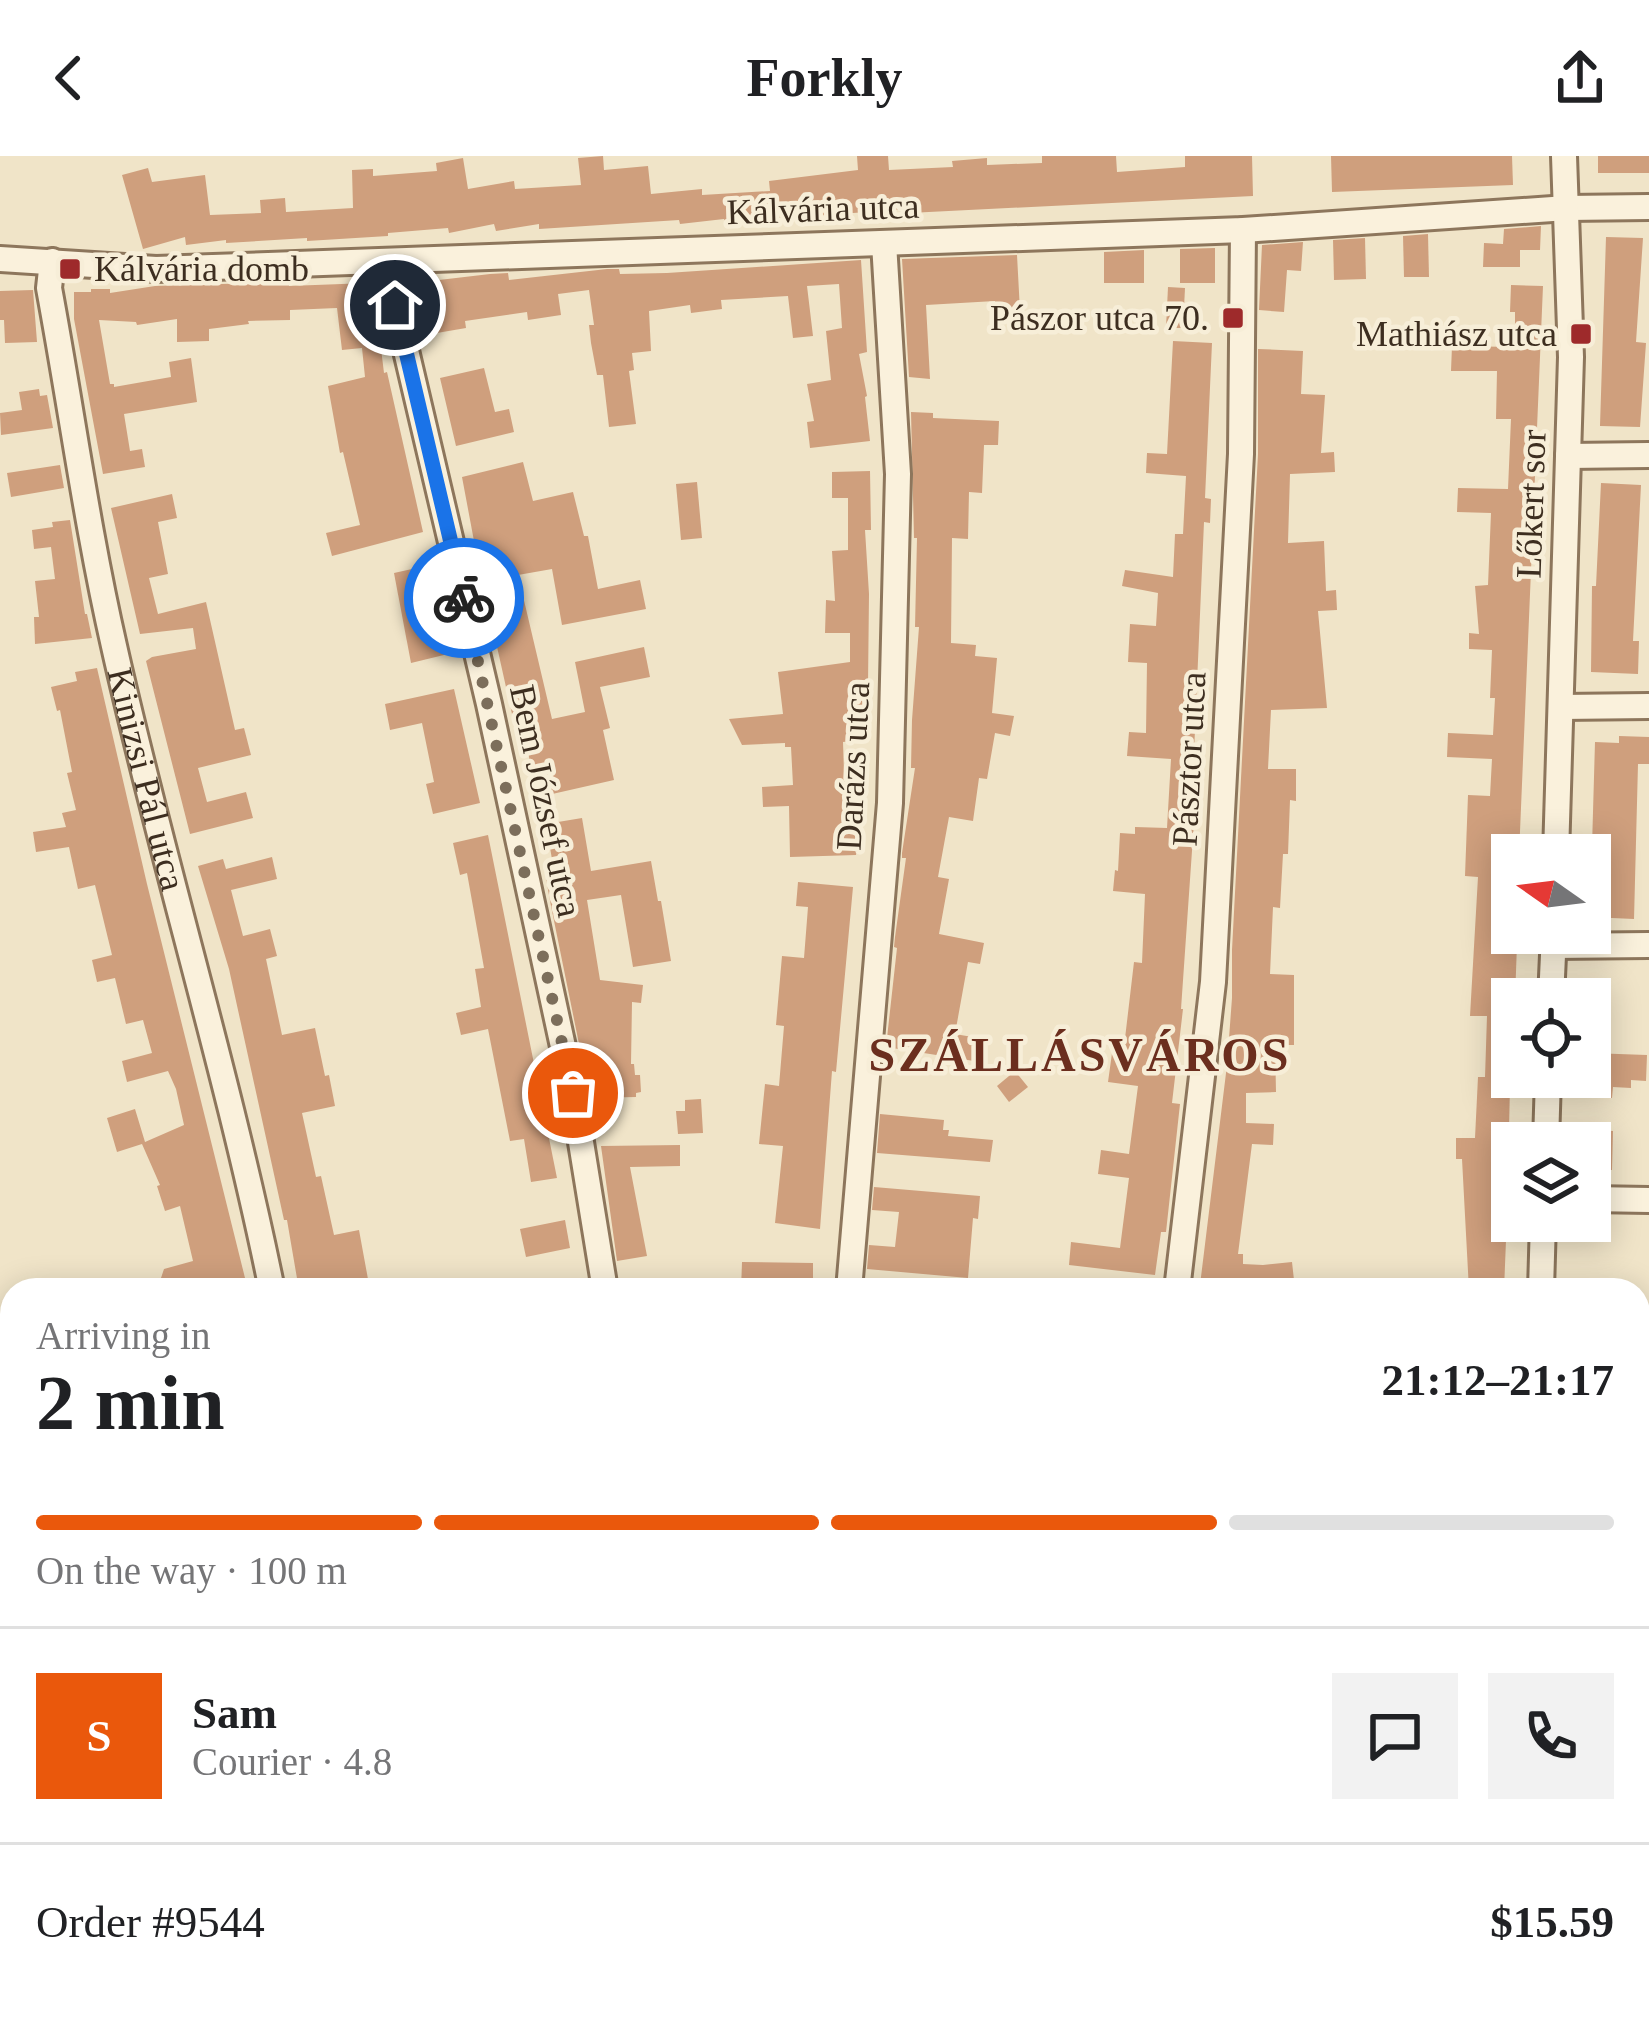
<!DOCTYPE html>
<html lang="en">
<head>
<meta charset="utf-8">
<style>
  :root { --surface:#fff; --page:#f2f2f2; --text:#202124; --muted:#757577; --line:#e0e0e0; --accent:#ea580c }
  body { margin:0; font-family:"Times New Roman",serif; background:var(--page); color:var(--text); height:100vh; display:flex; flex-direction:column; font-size:45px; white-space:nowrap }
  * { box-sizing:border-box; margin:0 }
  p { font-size:39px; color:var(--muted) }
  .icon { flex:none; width:66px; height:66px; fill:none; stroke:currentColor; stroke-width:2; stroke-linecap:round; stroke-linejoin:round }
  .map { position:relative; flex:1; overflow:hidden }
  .details { position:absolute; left:0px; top:1122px; width:1650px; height:744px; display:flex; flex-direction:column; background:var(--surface); border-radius:36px 36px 0 0; box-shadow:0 6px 30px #0003 }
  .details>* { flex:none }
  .needle { width:78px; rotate:284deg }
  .fabs { position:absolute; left:1491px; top:678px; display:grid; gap:24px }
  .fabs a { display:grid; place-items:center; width:120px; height:120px; border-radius:0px; background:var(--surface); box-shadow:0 6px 30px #0003; font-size:60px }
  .pin { position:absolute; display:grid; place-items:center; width:102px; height:102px; color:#fff; margin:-51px; border:6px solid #fff; border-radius:50%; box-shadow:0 3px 12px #0007 }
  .courier { position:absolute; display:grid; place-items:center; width:120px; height:120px; margin:-60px; border:9px solid #1a73e8; border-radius:50%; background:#fff; color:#222; box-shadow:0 3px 15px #0007 }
  .head em { font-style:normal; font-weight:700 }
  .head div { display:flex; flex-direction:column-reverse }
  .head { display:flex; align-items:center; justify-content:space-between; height:204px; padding:0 36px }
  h1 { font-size:78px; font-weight:700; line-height:90px }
  .bar { display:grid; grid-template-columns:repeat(4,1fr); gap:18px 12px; align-content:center; height:144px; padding:0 36px }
  .bar i { height:15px; border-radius:9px; background:var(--line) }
  .bar .on { background:var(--accent) }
  .bar p { grid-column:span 4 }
  .line { display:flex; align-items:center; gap:30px; padding:0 36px; border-top:3px solid var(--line) }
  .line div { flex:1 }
  .round { display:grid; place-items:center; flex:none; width:126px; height:126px; border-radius:0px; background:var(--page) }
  header { display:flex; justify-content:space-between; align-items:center; height:156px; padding:0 36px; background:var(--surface); font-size:54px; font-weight:700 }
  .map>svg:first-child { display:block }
  .building { fill:#cf9f7d }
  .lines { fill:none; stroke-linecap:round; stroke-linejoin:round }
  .street-casing { stroke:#8d765c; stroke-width:30 }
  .primary-casing { stroke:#5b4430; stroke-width:42 }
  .street { stroke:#faf1dc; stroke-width:24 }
  .primary { stroke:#f3d9a0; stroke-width:36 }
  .done { stroke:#7c6e5b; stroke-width:12; stroke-dasharray:0 21.6 }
  .route { stroke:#1a73e8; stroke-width:15 }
  .poi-dot { fill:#9e2a2b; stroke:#f7eed8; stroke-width:4.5 }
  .labels { text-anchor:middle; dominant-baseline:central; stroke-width:9; stroke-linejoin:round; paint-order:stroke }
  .street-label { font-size:36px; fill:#3d2e20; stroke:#f7eed8 }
  .poi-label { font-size:36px; fill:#3d2e20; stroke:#f7eed8; text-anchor:end }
  .district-label { font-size:48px; font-weight:bold; letter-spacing:3px; fill:#6b2e1e; stroke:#f7eed8 }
</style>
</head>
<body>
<header><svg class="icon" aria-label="back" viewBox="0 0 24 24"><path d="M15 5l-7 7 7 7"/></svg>Forkly<svg class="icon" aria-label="share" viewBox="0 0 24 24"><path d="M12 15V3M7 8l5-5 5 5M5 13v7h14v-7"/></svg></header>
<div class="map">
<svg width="1649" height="1866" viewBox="0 0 1649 1866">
  <rect width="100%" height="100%" fill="#f0e4c8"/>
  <g class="building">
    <path d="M603 0 604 14 648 10 651 38 702 33V39L770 35 769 25 858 14 857 0H888L889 14 953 11 952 5 987 2V9L1042 7V0H1116L1117 16 1185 11V0H1252L1253 40 909 57V53L725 66 724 63 680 68 679 64 539 73V68L496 75 494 68 449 77 448 72 388 77V80L307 85V82L226 87V84L186 89 185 81 143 93 122 19 148 12 152 26 205 19 210 59 261 57 260 44 285 42 286 56 353 52 352 14 373 13V20L437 15 436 7 463 2 468 33 514 25 515 33 581 29 578 2Z"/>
    <path d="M1331 0H1512L1513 29 1332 36Z"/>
    <rect x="1598" y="0" width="51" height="17"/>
    <path d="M1541 70 1540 94H1520V111H1483L1484 87 1503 88 1504 73Z"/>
    <path d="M1428 78 1429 121H1404L1403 80Z"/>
    <path d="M1606 81 1643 82 1636 186 1646 187 1640 271 1600 270Z"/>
    <path d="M1365 82 1366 123 1334 124 1333 84Z"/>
    <path d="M1303 86 1301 115 1287 114 1284 156 1259 154 1262 89Z"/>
    <path d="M1215 92V127H1180V93Z"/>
    <path d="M1144 94V127H1104V96Z"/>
    <path d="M1017 99 1020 155 995 156V145L926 149 930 223 909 221 902 103Z"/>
    <path d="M861 104 867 196 859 198 867 240 865 241 870 285 810 292 807 266 814 265 807 228 831 224 826 175 842 172 839 128 807 130 813 180 793 182 788 140 721 144 722 153 691 157 690 149 649 155 651 195 632 197 634 214 629 215 636 268 609 271 603 219H597L591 187 589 169H594L589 134 558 138 561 159 528 164 527 156 465 165 466 172 431 178 422 126 490 118 508 117 509 124 607 113H619L620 118 667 117Z"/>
    <path d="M289 126V130L368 127 377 160 384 217 387 216 423 376 332 400 326 377 360 369 343 296 340 297 328 230 365 221 362 192 342 194 337 152 290 154V164L248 165 249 168 209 173V185L177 186V163L137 169 136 166 99 164 110 228H114V231L171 221 169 206 191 202 197 246 124 258 130 295 142 293 145 311 103 318 74 163V136H91V133H110V137L155 130Z"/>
    <path d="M1511 129 1543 130 1519 699H1512V787L1517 788 1515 843H1512L1507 1060 1504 1134H1469L1462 1003H1456V982H1475L1478 921H1485L1487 860H1470L1478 721 1465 720 1468 639 1490 640 1492 603 1447 601 1448 577 1493 579 1495 542H1490L1492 494 1469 493V477L1479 478 1475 430 1488 429 1491 357 1457 356 1458 332 1508 333 1511 263H1496L1497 215H1451L1452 190 1515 191V156H1510Z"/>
    <path d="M1168 131 1185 132 1183 172H1166Z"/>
    <path d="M33 134 37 186 5 187 4 164H0V135Z"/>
    <path d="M1173 185 1212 187 1205 342 1211 343 1210 367 1204 366 1191 666H1194L1181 853H1183L1172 947 1180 948 1166 1076H1161L1155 1119 1069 1109 1071 1086 1120 1092 1129 1022 1098 1018 1101 994 1129 998 1138 930 1108 926 1113 890 1124 891 1134 806 1142 807 1145 738 1113 735 1115 714 1118 715 1120 677 1135 678V671L1167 672 1171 603 1127 600 1129 576 1146 577 1147 507 1128 506 1130 468 1156 470 1158 437 1122 430 1125 414 1173 421 1175 378H1183L1186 320 1146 317 1147 297 1167 298Z"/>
    <path d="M1258 193 1303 195 1301 238 1325 239 1321 297 1334 296 1335 316 1290 318 1288 387 1324 385 1326 435 1336 434 1337 454 1318 455 1327 552 1271 554 1268 613H1296V645L1290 644 1288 698H1283L1280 752 1273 751 1270 818 1294 819V889H1275L1276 936 1246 937V967L1274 968 1273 989 1252 988 1238 1098H1243V1108L1263 1109 1292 1106 1294 1124 1251 1128V1133L1200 1129 1227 909 1232 842V794L1258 298Z"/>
    <path d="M484 212 495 256 509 253 514 276 456 290 440 222Z"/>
    <path d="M39 233 40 240 47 239 53 272 1 279 0 257 22 254 19 236Z"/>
    <path d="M911 256 933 257V262L999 265 998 289H984L982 337 969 336 968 383 952 382 951 487 976 489 975 500 997 502 992 557 1014 560 1010 580 995 577 987 623 979 622 973 665 949 661 938 721 949 723 939 778 984 787 980 808 968 806 955 878 978 882 974 905 886 891 897 792 894 791 895 781 906 702H902V697L915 612H911L912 564 919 471H915L917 382H914Z"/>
    <path d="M523 306 533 345 573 336 584 380H588L598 433 640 424 646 453 562 469 552 413 518 419 552 563 585 556 575 506 644 491 650 521 600 531 610 572 603 574 614 624 539 641 518 557 512 558 477 401 462 321Z"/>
    <path d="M60 309 64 332 11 341 7 317Z"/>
    <path d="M870 315 871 374H865L869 438 868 529 861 530 866 583 843 586 844 616 866 614 856 699 790 701 789 650 763 651 762 631 793 629 791 591H785V587L742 589 729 563 783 558 778 516 850 506V477H825L826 444 835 445 832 395 848 394V342H832V316Z"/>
    <path d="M697 326 702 382 681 384 676 328Z"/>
    <path d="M1601 327 1641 329 1633 485H1639L1638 518 1591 516 1592 430H1596Z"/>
    <path d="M172 338 177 362 158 366 168 418 149 422 158 458 206 446 235 574 244 572 251 599 198 612 207 646 246 636 253 662 190 678 146 505 152 501 196 493 193 472 140 478 111 352Z"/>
    <path d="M70 364 85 458H87L92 482 35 488 34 461H39L35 425 55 423 51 391 34 393 32 374 53 371 52 366Z"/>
    <path d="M430 409 448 498 411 507 394 417Z"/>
    <path d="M97 512 147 728 247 1130 228 1134H168L160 1125 164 1113 193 1105 180 1050 165 1055 157 1030 160 1029 142 988 117 996 107 962 135 953 145 986 184 969 176 933 168 915 127 926 122 905 152 897 143 864 126 868 115 822 97 826 92 804 112 799 95 729 78 733 69 691 36 696 33 676 66 671 62 657 76 654 67 617 72 616 60 554 57 555 51 531 77 525 75 516Z"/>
    <path d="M454 533 480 647 433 658 426 628 434 626 422 567 390 574 385 548Z"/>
    <path d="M1619 580 1649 581V608H1638L1634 763 1590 761 1595 586 1619 587Z"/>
    <path d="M582 662 591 715 651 705 658 745H661L671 805 633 811 621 739 587 744 600 824 643 829 641 847 632 846 631 908H634L635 919H640L641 936 636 937V941L590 942 551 750 546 723 555 721 546 668Z"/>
    <path d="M488 679 557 1022 531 1026 524 983 510 985 488 873 461 879 456 857 481 851 475 813 484 812 467 717 460 719 453 687Z"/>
    <path d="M272 701 277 723 231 734 243 780 270 773 277 800 266 803 282 879 315 872 325 920 329 919 335 950 302 957 316 1021 321 1020 334 1079 359 1074 370 1134H299L287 1064H284L229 813 198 710 223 703 226 713Z"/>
    <path d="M798 726 853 731 836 916 832 915 820 1073 775 1067 783 990 759 988 765 928 779 930 784 870 776 869 782 800 804 802 808 751 796 750Z"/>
    <path d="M1590 897 1647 899 1646 925 1631 924V932L1613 931 1612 942H1583V921H1590Z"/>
    <path d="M1015 915 1028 931 1009 946 997 930Z"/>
    <path d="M701 943 703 977 678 978 676 955H685V944Z"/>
    <path d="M880 958 944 964 943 974H949L948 980 993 984 990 1006 877 997Z"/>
    <path d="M1590 974 1613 975 1612 1014H1590Z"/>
    <path d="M680 989V1010L630 1011 647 1100 617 1105 601 990Z"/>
    <path d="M874 1031 980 1040 978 1063 973 1062 968 1122 867 1113 869 1089 895 1091 899 1056 872 1054Z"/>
    <path d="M565 1064 570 1092 526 1101 520 1073Z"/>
    <path d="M742 1106 813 1107V1134H741Z"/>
  </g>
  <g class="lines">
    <g class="street-casing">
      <g id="street">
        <path d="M0 103 156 113 1243 74 1567 52 1649 51"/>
        <path id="s1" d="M52 105 49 132C71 250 87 372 114 490 162 705 228 917 272 1134"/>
        <path d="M385 105 489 548 573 937 605 1134"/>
        <path d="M1568 300 1649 299"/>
        <path d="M1561 551 1649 550"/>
        <path d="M1556 699 1571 201 1564 0"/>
        <path d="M1553 790 1649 789"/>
        <path d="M1551 843 1554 777"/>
        <path d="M1546 987 1548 921"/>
        <path d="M1590 1043 1649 1044"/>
        <path d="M849 1134 890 647 898 318 884 87"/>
        <path d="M1177 1134 1213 826 1241 298 1243 74"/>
        <path d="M1541 1134 1543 1065"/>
        <path d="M1638 1808 1649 1809"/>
        <path d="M0 1844 12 1845"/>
        <path d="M81 1854 174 1866"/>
        <path d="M1103 1866 1104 1854"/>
        <path d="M1521 1866 1522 1854"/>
      </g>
    </g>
    <g class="primary-casing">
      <g id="primary">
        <path d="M0 1580 12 1582"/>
        <path d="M353 1866 355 1854"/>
      </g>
    </g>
    <use href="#street" class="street"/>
    <use href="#primary" class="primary"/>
  </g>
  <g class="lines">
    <path class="done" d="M464 442 573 937"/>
    <path class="route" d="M395 149 464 442"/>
  </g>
  <g class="poi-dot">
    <rect x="58" y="101" width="24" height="24" rx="6"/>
    <rect x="1221" y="150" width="24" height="24" rx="6"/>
    <rect x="1569" y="166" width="24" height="24" rx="6"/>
  </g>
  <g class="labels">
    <g class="street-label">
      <text transform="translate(823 53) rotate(-2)">Kálvária utca</text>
      <text transform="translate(1531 348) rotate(-88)">Lőkert sor</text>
      <text transform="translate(1189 603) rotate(-87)">Pásztor utca</text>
      <text transform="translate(853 610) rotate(-87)">Darázs utca</text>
      <text stroke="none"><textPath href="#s1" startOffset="528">Kinizsi Pál utca</textPath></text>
      <text transform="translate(546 645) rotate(78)">Bem József utca</text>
    </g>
    <g class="poi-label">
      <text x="94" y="113" text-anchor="start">Kálvária domb</text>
      <text x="1209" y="162">Pászor utca 70.</text>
      <text x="1557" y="178">Mathiász utca</text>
    </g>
    <g class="district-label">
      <text x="1080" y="898">SZÁLLÁSVÁROS</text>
    </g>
  </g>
</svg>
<div class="fabs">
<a><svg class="needle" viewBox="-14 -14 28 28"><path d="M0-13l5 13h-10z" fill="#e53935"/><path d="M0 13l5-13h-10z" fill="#757577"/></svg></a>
<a><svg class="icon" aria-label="locate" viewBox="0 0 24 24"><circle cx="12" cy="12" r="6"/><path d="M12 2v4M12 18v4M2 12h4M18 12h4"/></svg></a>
<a><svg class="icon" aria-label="layers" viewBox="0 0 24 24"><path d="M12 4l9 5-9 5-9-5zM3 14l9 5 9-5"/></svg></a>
</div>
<div class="pin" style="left:573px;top:937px;background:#ea580c"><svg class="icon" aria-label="bag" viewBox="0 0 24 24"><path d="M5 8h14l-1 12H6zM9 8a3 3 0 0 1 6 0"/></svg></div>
<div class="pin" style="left:395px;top:149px;background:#1f2937"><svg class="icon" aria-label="home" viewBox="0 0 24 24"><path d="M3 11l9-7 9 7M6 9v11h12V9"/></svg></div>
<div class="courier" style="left:464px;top:442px"><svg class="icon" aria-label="bike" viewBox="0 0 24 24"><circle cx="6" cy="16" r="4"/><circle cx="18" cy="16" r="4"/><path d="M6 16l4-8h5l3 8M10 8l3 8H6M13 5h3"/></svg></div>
<section class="details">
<div class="head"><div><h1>2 min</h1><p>Arriving in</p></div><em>21:12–21:17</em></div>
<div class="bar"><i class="on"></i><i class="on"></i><i class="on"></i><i></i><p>On the way · 100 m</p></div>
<div class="line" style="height:216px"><b class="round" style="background:var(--accent);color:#fff">S</b><div><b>Sam</b><p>Courier · 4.8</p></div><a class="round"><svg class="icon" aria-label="chat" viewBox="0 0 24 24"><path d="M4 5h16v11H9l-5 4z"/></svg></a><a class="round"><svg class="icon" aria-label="phone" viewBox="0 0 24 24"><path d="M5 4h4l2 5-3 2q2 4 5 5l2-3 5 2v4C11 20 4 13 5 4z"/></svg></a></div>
<div class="line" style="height:156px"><div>Order #9544</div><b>$15.59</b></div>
</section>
</div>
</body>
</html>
